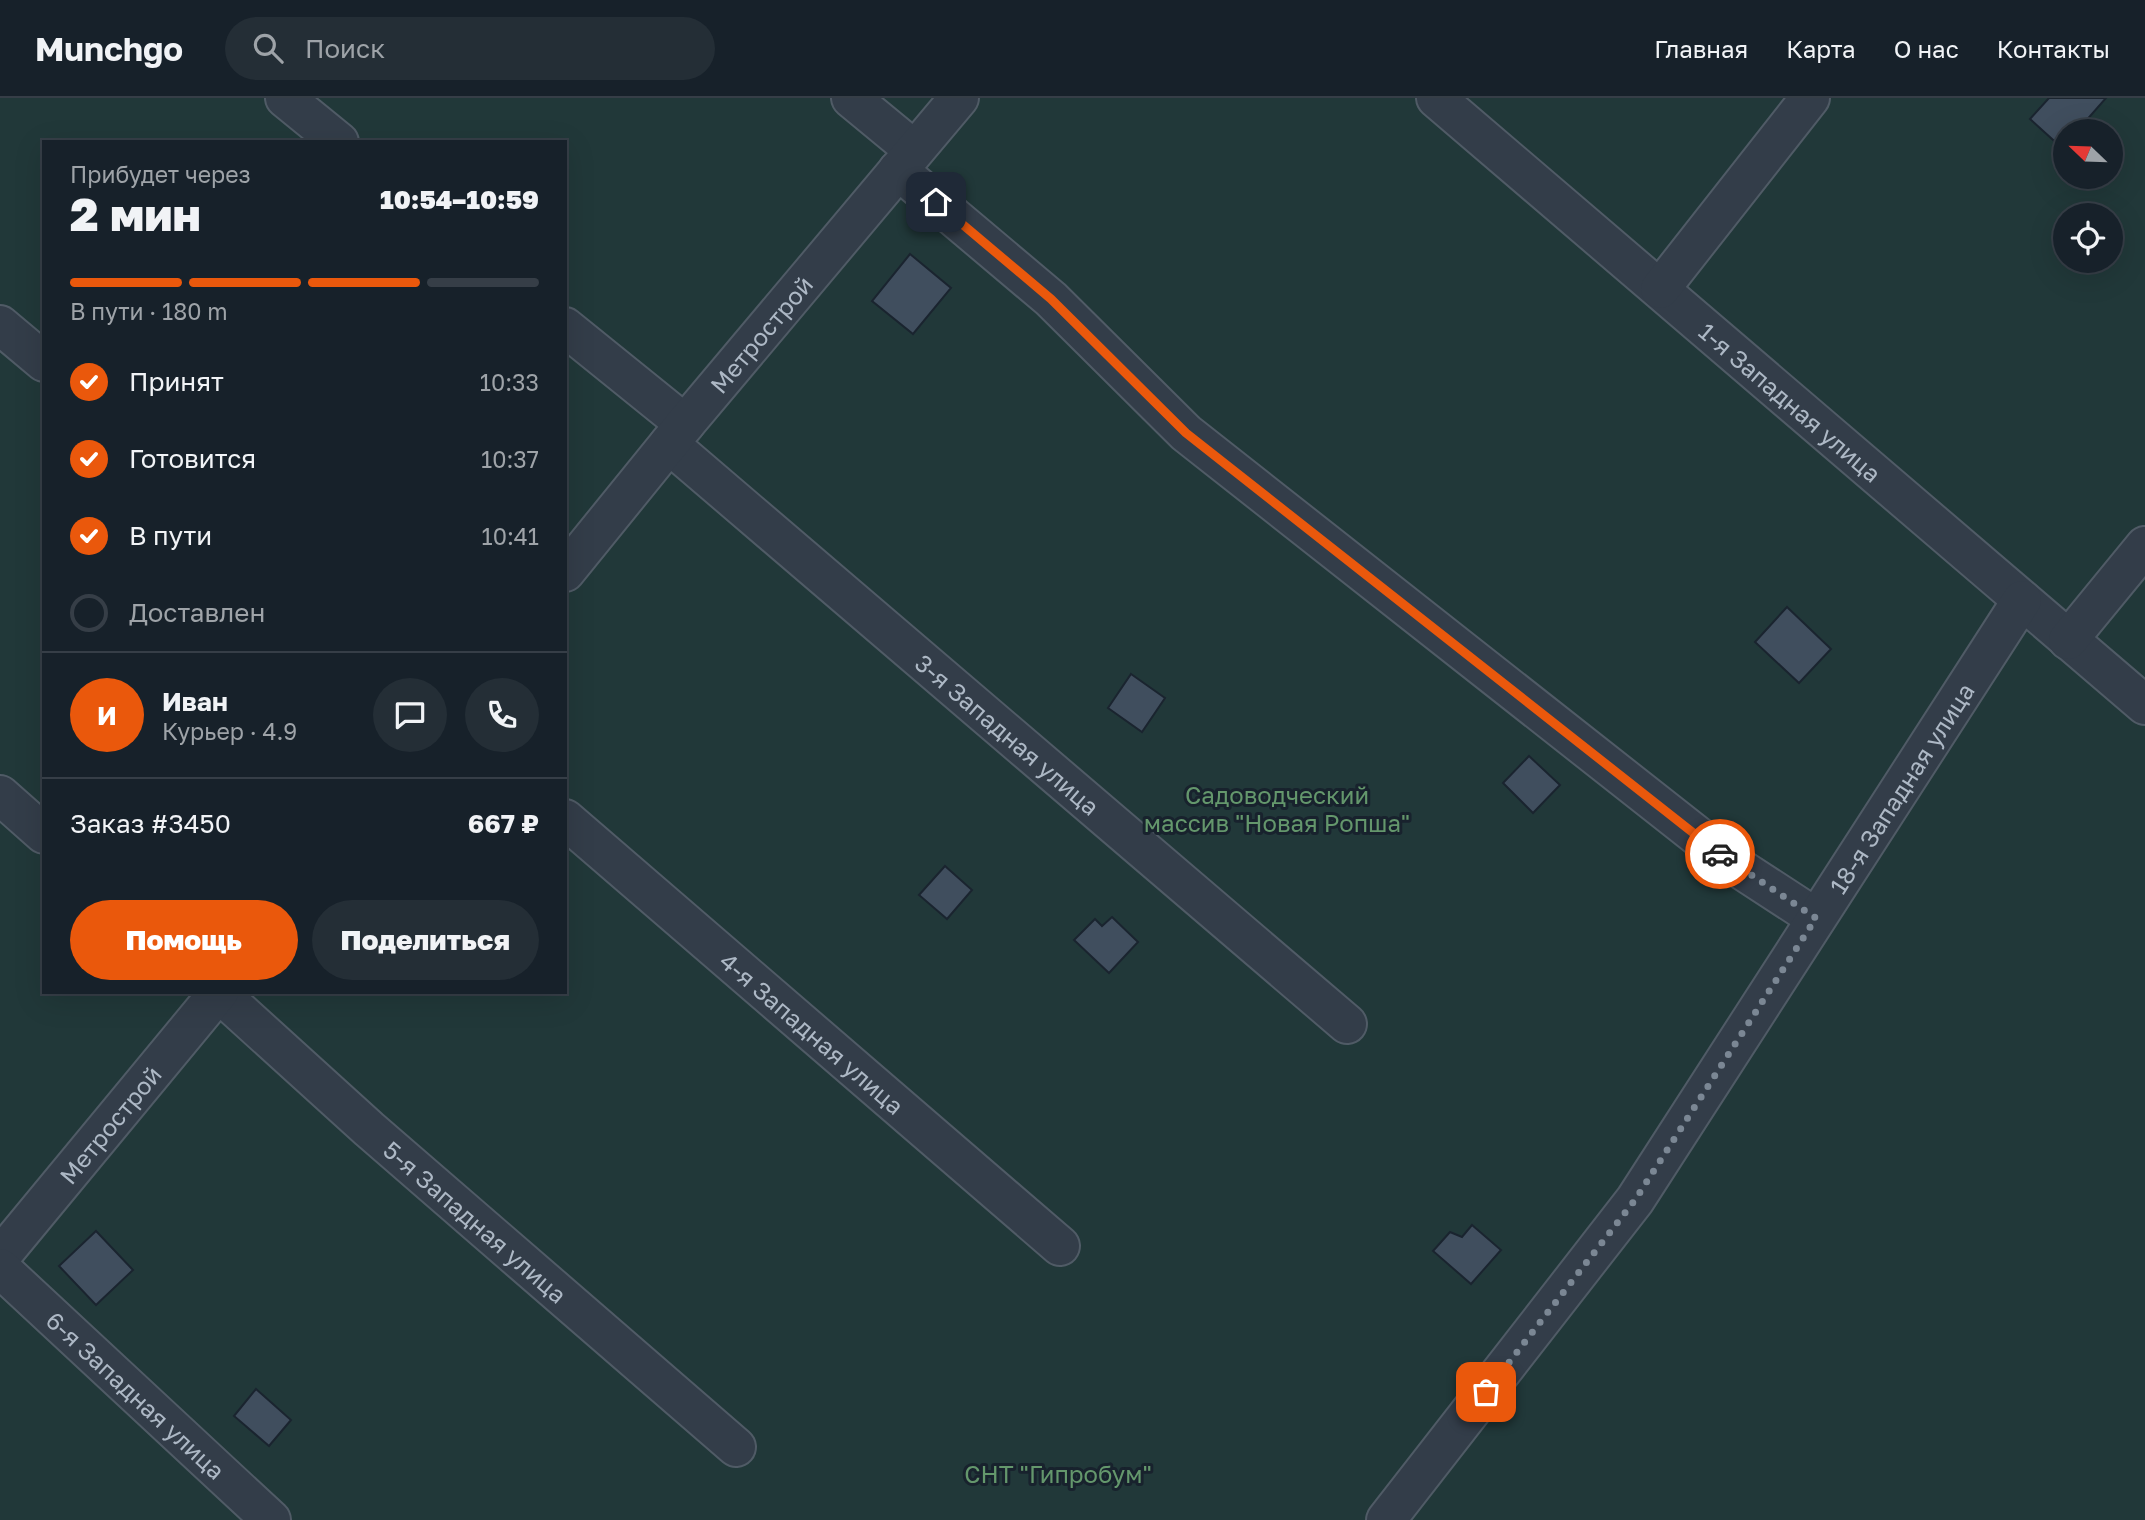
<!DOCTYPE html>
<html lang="ru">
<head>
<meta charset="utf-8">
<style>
  :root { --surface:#17212a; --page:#242e36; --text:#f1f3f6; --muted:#9ea3a8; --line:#363e47; --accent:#ea580c }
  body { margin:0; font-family:"Golos Text",sans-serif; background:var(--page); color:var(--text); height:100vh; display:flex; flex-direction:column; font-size:26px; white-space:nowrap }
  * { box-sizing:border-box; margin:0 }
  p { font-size:23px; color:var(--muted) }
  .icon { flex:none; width:38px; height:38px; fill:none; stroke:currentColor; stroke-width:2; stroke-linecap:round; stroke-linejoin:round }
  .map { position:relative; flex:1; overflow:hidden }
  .panel { position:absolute; left:42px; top:42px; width:525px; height:854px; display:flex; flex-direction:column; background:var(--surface); border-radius:0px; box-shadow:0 7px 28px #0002,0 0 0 2px var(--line) }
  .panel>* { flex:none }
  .needle { width:46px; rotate:293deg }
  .tools { position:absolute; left:2053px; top:21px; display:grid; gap:14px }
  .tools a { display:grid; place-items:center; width:70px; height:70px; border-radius:50%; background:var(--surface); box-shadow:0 7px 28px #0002,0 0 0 2px var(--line); font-size:35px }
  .pin { position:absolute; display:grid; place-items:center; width:60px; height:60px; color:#fff; margin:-30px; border-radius:14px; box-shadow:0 4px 10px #0006 }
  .courier { position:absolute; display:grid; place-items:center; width:70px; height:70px; margin:-35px; border:5px solid #ea580c; border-radius:50%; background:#fff; color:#222; box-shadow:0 2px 9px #0007 }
  .head em { font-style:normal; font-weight:800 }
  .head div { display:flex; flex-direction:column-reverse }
  .head { display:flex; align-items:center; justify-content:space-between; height:119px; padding:0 28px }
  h1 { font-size:46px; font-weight:800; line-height:52px }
  .bar { display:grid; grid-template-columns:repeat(4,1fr); gap:10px 7px; align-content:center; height:84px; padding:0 28px }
  .bar i { height:9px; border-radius:5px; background:var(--line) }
  .bar .on { background:var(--accent) }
  .bar p { grid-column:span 4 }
  .line { display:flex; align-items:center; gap:18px; padding:0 28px; border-top:2px solid var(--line) }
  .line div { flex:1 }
  .round { display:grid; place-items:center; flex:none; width:74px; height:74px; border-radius:37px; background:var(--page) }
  ol { padding:0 28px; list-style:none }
  li { display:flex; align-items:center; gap:21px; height:77px }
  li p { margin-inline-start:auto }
  li .icon { padding:7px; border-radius:50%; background:var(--accent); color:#fff; stroke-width:4 }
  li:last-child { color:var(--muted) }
  li i { width:38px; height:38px; border:4px solid var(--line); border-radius:50% }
  .button { display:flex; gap:14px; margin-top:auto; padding:14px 28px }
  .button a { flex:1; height:80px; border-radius:42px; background:var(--accent); color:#fff; font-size:28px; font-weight:800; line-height:80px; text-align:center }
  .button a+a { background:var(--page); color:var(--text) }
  header { display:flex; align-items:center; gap:42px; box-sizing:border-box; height:98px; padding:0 35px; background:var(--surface); border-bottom:2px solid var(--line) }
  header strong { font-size:33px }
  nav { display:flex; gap:38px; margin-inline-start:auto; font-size:24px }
  .search { width:490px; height:63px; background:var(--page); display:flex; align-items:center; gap:18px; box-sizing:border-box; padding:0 24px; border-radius:38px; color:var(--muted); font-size:26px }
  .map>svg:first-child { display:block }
  .green { fill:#213839; fill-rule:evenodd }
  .building { fill:#404e5e; stroke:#1a242f; stroke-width:2 }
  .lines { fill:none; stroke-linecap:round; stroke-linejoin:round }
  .minor-casing { stroke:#505b66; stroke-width:42 }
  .minor { stroke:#333d49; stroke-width:38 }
  .done { stroke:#7b8794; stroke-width:7; stroke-dasharray:0 12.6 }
  .route { stroke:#ea580c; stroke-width:9 }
  .labels { text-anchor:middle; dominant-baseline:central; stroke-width:6; stroke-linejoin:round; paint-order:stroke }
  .street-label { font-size:24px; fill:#adb8c5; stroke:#18222d }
  .park-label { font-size:24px; fill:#64976c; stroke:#18222d }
</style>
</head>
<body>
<header>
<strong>Munchgo</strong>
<div class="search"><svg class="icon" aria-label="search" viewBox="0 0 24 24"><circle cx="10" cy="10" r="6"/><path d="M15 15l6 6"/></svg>Поиск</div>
<nav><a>Главная</a><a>Карта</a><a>О нас</a><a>Контакты</a></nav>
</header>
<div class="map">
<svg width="2145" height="1422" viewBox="0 0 2145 1422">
  <rect width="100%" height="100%" fill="#1f2c38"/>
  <path class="green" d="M0 0H2145V1422H0ZM2065 33H2110V79H2065ZM44 44H565V894H44ZM2065 117H2110V163H2065Z"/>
  <g class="building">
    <path d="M2049 0H2106L2077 33H2065V47L2062 50 2030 21Z"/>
    <path d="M910 156 951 190 913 236 872 203Z"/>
    <path d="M1787 509 1831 551 1799 585 1755 544Z"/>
    <path d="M1131 576 1165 600 1142 634 1108 610Z"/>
    <path d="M1529 658 1560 687 1533 715 1503 685Z"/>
    <path d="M945 768 972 792 947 821 919 797Z"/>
    <path d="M1112 819 1138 844 1109 875 1074 842 1095 821 1102 828Z"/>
    <path d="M1472 1127 1501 1152 1471 1186 1433 1153 1450 1134 1462 1139Z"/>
    <path d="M96 1133 133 1172 96 1207 59 1168Z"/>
    <path d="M256 1291 291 1322 269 1348 234 1318Z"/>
  </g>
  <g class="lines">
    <g class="minor-casing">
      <g id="minor">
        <path d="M285 0 339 44"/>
        <path d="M851 0 914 52"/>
        <path id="s1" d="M1436 0 2145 607"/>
        <path d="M898 72 1051 201 1186 335 1733 766 1816 820"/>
        <path d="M1660 191 1810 0"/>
        <path d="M0 227 44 264"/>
        <path d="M565 229 685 326"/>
        <path id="s2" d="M669 346 1347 926"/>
        <path id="s3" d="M565 474 685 326 959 0"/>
        <path d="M2068 542 2145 448"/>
        <path d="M0 697 44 736"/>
        <path id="s4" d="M565 721 1060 1148"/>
        <path id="s5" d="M218 894 369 1031 736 1349"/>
        <path id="s6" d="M0 1159 219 894"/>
        <path id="s7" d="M0 1170 271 1422"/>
        <path id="s8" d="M1386 1422 1635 1102 2022 502"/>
      </g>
    </g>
    <use href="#minor" class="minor"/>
  </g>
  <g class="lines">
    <path class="done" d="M1486 1294 1635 1102 1816 820 1720 756"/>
    <path class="route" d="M936 104 1051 201 1186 335 1720 756"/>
  </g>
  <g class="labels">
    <g class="street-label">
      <text stroke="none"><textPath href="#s3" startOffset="308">Метрострой</textPath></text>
      <text stroke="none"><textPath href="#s1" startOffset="467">1-я Западная улица</textPath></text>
      <text stroke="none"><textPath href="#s2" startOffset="446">3-я Западная улица</textPath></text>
      <text stroke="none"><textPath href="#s8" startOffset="896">18-я Западная улица</textPath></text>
      <text stroke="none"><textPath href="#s4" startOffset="327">4-я Западная улица</textPath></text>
      <text stroke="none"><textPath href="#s6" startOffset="172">Метрострой</textPath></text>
      <text stroke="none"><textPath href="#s5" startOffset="345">5-я Западная улица</textPath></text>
      <text stroke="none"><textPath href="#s7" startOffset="186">6-я Западная улица</textPath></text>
    </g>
    <g class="park-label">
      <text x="1277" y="696">Садоводческий<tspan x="1277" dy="28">массив "Новая Ропша"</tspan></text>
      <text x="1058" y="1375">СНТ "Гипробум"</text>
    </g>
  </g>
</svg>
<div class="tools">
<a><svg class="needle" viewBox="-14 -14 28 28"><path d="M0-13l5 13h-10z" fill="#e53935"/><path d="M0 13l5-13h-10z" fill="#9ea3a8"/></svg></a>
<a><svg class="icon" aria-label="locate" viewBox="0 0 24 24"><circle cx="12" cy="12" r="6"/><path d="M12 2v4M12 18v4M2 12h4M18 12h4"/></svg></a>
</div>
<div class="pin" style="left:1486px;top:1294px;background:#ea580c"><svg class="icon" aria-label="bag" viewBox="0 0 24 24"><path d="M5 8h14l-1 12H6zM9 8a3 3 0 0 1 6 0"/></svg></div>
<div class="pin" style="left:936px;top:104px;background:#1f2937"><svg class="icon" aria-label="home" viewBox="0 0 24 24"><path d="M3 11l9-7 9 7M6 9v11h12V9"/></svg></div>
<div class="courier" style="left:1720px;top:756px"><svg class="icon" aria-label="car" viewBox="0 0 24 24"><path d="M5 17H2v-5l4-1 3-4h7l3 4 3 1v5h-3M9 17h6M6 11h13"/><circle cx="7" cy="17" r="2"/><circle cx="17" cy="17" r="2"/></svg></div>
<section class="panel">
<div class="head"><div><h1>2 мин</h1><p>Прибудет через</p></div><em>10:54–10:59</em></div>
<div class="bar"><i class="on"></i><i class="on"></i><i class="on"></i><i></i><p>В пути · 180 m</p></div>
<ol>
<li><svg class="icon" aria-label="check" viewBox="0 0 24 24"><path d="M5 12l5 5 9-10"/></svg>Принят<p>10:33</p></li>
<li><svg class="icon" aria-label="check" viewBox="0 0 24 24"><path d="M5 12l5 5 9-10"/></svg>Готовится<p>10:37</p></li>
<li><svg class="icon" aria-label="check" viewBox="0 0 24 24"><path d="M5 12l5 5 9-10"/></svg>В пути<p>10:41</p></li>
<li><i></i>Доставлен</li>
</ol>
<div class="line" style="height:126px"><b class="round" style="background:var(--accent);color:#fff">И</b><div><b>Иван</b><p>Курьер · 4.9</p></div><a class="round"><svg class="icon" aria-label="chat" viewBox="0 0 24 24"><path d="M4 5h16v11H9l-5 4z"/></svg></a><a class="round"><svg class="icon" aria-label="phone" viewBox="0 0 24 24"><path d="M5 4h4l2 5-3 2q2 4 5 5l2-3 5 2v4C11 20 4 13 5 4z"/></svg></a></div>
<div class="line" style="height:91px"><div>Заказ #3450</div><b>667 ₽</b></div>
<div class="button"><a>Помощь</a><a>Поделиться</a></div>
</section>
</div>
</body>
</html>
